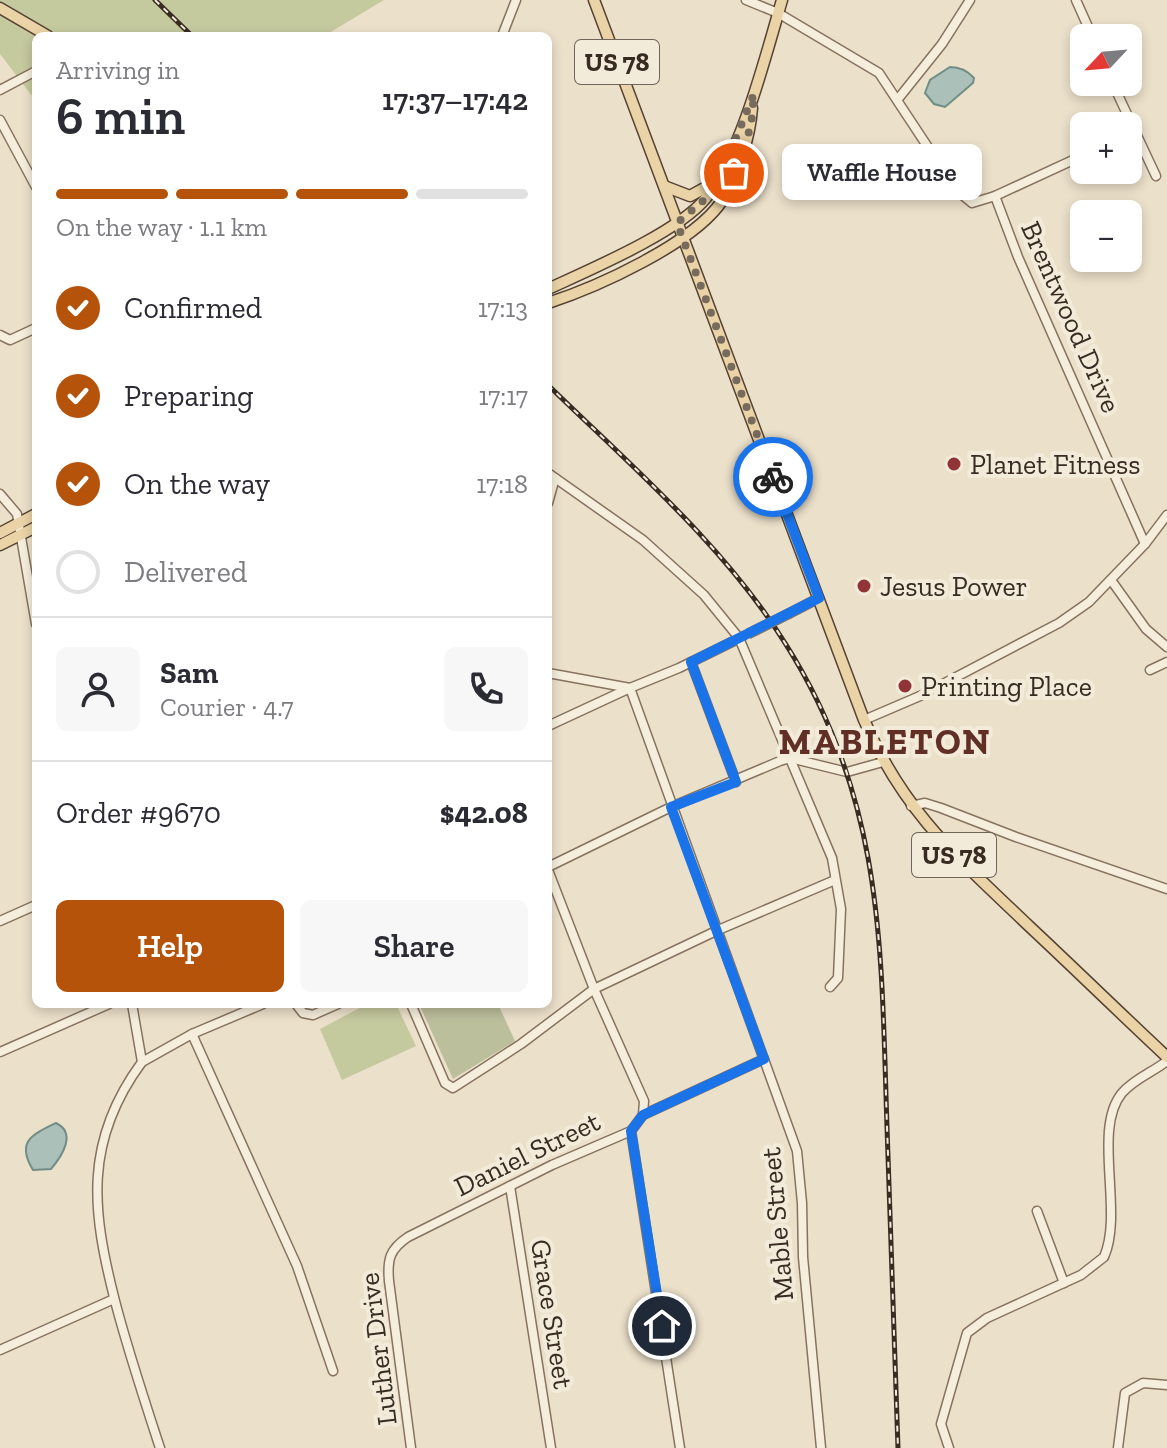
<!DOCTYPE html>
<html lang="en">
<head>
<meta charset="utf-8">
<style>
  :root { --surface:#fff; --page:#f7f7f7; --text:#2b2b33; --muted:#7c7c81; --line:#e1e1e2; --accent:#b45309 }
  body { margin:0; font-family:"Zilla Slab",serif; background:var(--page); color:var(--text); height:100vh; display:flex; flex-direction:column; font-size:30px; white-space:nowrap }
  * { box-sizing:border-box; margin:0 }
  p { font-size:26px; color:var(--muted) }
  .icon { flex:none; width:44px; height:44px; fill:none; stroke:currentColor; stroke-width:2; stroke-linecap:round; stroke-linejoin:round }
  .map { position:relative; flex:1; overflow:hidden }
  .drawer { position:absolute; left:32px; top:32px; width:520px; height:976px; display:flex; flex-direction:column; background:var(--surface); border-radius:12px; box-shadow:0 4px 12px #0003 }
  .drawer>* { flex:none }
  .needle { width:52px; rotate:244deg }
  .buttons { position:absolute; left:1070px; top:24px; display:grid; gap:16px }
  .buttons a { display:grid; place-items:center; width:72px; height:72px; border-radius:12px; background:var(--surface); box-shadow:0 4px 12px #0003; font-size:40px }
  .pin { position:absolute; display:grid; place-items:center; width:68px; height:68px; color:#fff; margin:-34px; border:4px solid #fff; border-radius:50%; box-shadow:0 2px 8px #0007 }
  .courier { position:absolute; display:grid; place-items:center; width:80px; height:80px; margin:-40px; border:6px solid #1a73e8; border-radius:50%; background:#fff; color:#222; box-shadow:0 2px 10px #0007 }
  .bubble { position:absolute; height:56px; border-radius:12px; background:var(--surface); box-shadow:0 4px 12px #0003; font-size:26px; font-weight:600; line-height:56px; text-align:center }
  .overview em { font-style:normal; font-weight:600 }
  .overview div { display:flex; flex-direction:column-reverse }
  .overview { display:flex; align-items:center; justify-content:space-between; height:136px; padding:0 24px }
  h1 { font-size:52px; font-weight:600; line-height:60px }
  .bar { display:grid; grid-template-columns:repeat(4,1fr); gap:12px 8px; align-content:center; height:96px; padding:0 24px }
  .bar i { height:10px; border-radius:6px; background:var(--line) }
  .bar .on { background:var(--accent) }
  .bar p { grid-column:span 4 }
  .line { display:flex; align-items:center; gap:20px; padding:0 24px; border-top:2px solid var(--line) }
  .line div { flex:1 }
  .round { display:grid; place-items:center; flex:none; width:84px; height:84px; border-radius:12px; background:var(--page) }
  ol { padding:0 24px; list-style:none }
  li { display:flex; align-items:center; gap:24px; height:88px }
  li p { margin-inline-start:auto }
  li .icon { padding:8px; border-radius:50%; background:var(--accent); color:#fff; stroke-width:4 }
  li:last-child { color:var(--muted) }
  li i { width:44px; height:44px; border:4px solid var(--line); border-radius:50% }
  .button { display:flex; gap:16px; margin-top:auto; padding:16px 24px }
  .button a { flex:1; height:92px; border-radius:12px; background:var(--accent); color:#fff; font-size:32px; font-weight:600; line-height:92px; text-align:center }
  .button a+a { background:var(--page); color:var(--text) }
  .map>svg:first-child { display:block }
  .green { fill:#c5c99e }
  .cemetery { fill:#bcbf9c }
  .water { fill:#aac0b9; stroke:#718e86; stroke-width:2 }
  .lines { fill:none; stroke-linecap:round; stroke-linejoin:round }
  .minor-casing { stroke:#86735f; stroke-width:11 }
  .major-casing { stroke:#554233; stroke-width:13 }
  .minor { stroke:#f6eedc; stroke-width:8 }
  .major { stroke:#ead3a6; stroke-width:10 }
  .rail-casing { stroke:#382c22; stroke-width:5 }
  .rail { stroke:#f3ebd9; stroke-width:2; stroke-dasharray:6; stroke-linecap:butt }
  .minor-bridge-casing { stroke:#86735f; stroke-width:11; stroke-linecap:butt }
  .minor-bridge { stroke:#f6eedc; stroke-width:8 }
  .done { stroke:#776b5d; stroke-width:8; stroke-dasharray:0 14.4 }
  .route { stroke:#1a73e8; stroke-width:10 }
  .poi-dot { fill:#903438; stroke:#f3ebd9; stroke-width:3 }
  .labels { text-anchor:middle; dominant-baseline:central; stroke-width:8; stroke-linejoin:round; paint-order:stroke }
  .shield { fill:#f3ebd9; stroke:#706559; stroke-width:2 }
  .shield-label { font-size:26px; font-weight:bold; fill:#382c22 }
  .street-label { font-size:28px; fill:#382c22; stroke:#f3ebd9 }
  .poi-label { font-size:28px; fill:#382c22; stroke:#f3ebd9; text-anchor:start }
  .district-label { font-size:36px; font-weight:bold; letter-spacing:2px; fill:#612f25; stroke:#f3ebd9 }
</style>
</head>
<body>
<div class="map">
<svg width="1167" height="1448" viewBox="0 0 1167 1448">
  <rect width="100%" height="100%" fill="#ebe0ca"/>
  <g class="green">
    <path d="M0 0H384L324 36H36V101L0 54Z"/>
    <path d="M367 1004H396L416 1046 342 1080 320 1029Z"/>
  </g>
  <path class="cemetery" d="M419 1004H498L515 1041 453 1079Z"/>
  <g class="water">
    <path d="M950 67C960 67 967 70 974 78L973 83 945 107 934 104 925 93 930 80Z"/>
    <path d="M56 1123C77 1133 62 1156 51 1169L33 1170C16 1142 31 1135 56 1123Z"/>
  </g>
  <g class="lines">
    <g class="minor-casing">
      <g id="minor">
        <path d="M746 0 778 13 879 73 943 170 960 193 972 203 995 196 1084 155"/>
        <path d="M1076 0 1093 38"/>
        <path d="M502 36 516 0"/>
        <path d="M1112 82 1156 176"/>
        <path d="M0 90 36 71"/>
        <path d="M898 99 942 44 970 0"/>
        <path d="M0 120 36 187"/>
        <path d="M995 196 1018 257 1145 544"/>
        <path d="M0 335 10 340 36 328"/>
        <path d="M548 473 643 540 704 595 739 638 832 858 841 909 838 978 830 987"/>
        <path d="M0 494 17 514 36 624"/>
        <path d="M548 503 555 478"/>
        <path d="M1111 580 1146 629 1167 647"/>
        <path d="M790 613 819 598"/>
        <path d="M691 662 736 782"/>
        <path d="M1150 670 1167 662"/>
        <path d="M548 673 630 688 679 668 742 637"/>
        <path d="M864 720 920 696 1059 623 1089 602 1145 544 1167 515"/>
        <path d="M548 726 630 688 797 1151 802 1203 803 1257 821 1448"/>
        <path d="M911 806 925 803 941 808 1016 837 1167 889"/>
        <path d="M548 867 671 807 780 761 790 758 847 772 883 762"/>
        <path d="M548 870 594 989 644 1101 643 1115"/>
        <path d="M0 921 36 905"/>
        <path d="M132 1004 142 1062C83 1142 92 1211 115 1301 128 1351 144 1399 160 1448"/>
        <path d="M296 1004 303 1013 313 1015 338 1004"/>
        <path d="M411 1004 445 1083 453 1088 521 1044 594 989 716 931 835 880"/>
        <path d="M192 1034 297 1266 333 1371"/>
        <path d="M0 1052 109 1004"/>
        <path d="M142 1062 192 1034 263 1004"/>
        <path d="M631 1131 680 1448"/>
        <path d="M510 1186 551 1448"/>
        <path d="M1037 1211 1064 1283"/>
        <path d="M0 1350 114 1299"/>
        <path d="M411 1448 389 1281C387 1259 390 1249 408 1237L552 1165 631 1131 643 1115 764 1059"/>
        <path d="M949 1448 941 1424 967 1333 987 1318 1081 1275 1104 1257C1124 1212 1092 1129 1122 1093 1134 1079 1153 1072 1167 1061"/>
        <path d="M1118 1448 1125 1393 1143 1383 1167 1385"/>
      </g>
    </g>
    <g class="major-casing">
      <g id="major">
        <path d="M594 0 864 720C904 813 959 859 1030 927 1076 970 1121 1014 1167 1057"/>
        <path d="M0 8 48 36"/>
        <path d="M664 186 690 196 710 185"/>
        <path d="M548 289C589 270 679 232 706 198 742 151 765 58 782 0"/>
        <path d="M548 303C597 287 693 244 722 201 738 175 750 137 752 108"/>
        <path d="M0 533 36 514"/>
        <path d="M0 545 36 527"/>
      </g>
    </g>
    <use href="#minor" class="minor"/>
    <use href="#major" class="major"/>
    <g class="rail-casing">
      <g id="rail">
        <path d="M155 0 192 36"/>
        <path d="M548 385C631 466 723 544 785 643 885 800 881 949 887 1127 891 1234 894 1341 898 1448"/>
      </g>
    </g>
    <use href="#rail" class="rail"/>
    <g class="minor-bridge-casing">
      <path id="minor-bridge" d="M748 634 790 613"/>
    </g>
    <use href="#minor-bridge" class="minor-bridge"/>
  </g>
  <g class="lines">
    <path class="done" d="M734 173 751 126 754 94 722 172 704 200 677 223 773 477"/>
    <path class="route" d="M662 1326 631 1131 643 1115 764 1059 671 807 736 782 691 662 819 598 773 477"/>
  </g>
  <g class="poi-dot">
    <circle cx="954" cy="464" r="8"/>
    <circle cx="864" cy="586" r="8"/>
    <circle cx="905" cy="686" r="8"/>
  </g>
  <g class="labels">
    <g class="shield">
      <rect x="575" y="40" width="84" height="44" rx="6"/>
      <rect x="912" y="833" width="84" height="44" rx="6"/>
    </g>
    <g class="shield-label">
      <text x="617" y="62">US 78</text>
      <text x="954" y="855">US 78</text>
    </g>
    <g class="street-label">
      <text transform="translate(1071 317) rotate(66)">Brentwood Drive</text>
      <text transform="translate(527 1154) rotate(-26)">Daniel Street</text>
      <text transform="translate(777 1224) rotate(-95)">Mable Street</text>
      <text transform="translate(552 1314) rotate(81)">Grace Street</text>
      <text transform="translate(378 1349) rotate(-97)">Luther Drive</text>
    </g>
    <g class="poi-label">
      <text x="970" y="464">Planet Fitness</text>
      <text x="880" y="586">Jesus Power</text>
      <text x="921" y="686">Printing Place</text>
    </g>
    <g class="district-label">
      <text x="885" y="741">MABLETON</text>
    </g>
  </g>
</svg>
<div class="buttons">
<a><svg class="needle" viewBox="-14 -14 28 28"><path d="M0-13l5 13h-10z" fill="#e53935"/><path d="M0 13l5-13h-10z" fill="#7c7c81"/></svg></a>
<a>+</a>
<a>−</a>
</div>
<div class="pin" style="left:734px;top:173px;background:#ea580c"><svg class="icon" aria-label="bag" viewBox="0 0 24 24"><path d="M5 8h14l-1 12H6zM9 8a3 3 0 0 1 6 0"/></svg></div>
<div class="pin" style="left:662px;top:1326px;background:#1f2937"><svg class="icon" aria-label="home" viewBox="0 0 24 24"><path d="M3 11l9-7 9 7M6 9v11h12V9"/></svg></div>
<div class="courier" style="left:773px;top:477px"><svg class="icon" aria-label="bike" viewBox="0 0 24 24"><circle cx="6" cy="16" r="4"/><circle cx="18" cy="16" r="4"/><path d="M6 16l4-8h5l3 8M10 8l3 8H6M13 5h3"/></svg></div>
<div class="bubble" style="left:782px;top:144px;width:200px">Waffle House</div>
<section class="drawer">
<div class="overview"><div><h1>6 min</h1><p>Arriving in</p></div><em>17:37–17:42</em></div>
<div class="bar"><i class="on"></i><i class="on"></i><i class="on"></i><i></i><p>On the way · 1.1 km</p></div>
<ol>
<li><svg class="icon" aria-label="check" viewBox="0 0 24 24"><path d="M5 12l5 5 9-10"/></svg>Confirmed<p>17:13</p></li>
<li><svg class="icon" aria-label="check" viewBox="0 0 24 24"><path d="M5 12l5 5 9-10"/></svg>Preparing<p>17:17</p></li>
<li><svg class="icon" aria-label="check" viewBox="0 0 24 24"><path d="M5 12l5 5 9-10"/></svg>On the way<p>17:18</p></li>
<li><i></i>Delivered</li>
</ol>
<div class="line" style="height:144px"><a class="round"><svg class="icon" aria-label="person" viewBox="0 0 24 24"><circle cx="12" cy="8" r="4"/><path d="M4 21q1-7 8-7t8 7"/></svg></a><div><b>Sam</b><p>Courier · 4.7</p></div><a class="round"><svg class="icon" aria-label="phone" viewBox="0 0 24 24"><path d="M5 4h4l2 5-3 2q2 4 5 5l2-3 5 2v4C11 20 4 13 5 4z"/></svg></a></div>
<div class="line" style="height:104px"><div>Order #9670</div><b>$42.08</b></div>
<div class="button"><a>Help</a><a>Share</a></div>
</section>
</div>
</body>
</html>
